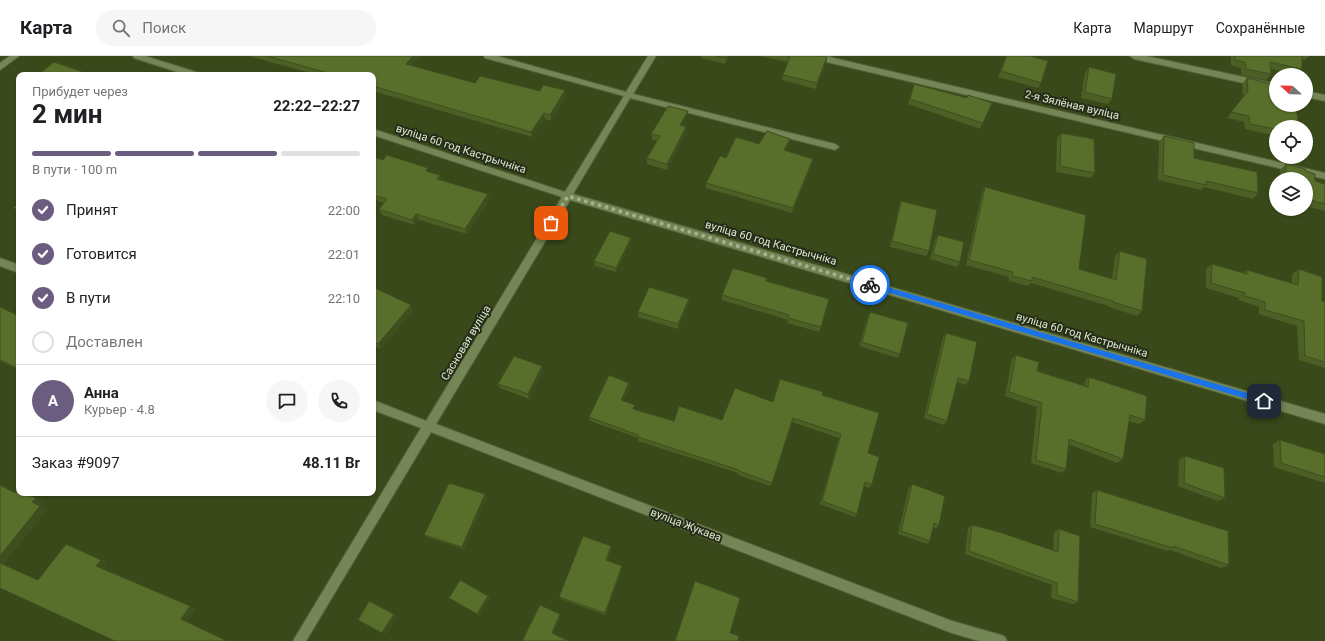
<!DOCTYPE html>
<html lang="ru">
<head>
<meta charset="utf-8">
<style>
  :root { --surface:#fff; --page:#f6f6f6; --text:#202124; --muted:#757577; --line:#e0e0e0; --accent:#6b5d7f }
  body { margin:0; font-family:Roboto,sans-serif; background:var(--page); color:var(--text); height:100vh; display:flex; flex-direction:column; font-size:15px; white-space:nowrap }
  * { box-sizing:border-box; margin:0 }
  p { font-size:13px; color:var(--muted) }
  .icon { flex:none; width:22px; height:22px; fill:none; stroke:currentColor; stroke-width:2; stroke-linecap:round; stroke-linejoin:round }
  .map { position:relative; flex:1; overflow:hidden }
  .sheet { position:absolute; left:16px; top:16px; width:360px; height:424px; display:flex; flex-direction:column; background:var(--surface); border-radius:8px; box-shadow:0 1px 3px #0004 }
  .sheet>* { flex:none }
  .needle { width:26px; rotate:292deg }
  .buttons { position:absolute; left:1269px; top:12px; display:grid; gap:8px }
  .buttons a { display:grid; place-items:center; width:44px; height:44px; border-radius:50%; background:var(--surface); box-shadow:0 1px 3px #0004; font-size:20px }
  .pin { position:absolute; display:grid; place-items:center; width:34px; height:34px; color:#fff; margin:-17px; border-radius:8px; box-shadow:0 2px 6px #0006 }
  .courier { position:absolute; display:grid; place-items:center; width:40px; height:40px; margin:-20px; border:3px solid #1a73e8; border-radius:50%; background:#fff; color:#222; box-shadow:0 1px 5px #0007 }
  .summary em { font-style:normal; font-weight:700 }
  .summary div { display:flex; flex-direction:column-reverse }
  .summary { display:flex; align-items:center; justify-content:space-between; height:68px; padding:0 16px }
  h1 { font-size:26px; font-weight:700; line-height:30px }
  .bar { display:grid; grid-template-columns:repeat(4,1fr); gap:6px 4px; align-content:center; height:48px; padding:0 16px }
  .bar i { height:5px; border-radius:3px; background:var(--line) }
  .bar .active { background:var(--accent) }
  .bar p { grid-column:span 4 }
  .line { display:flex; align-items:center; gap:10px; padding:0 16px; border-top:1px solid var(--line) }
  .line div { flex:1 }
  .round { display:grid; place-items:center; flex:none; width:42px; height:42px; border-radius:21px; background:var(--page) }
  ol { padding:0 16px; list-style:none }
  li { display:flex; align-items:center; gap:12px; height:44px }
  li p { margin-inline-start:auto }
  li .icon { padding:4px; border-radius:50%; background:var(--accent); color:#fff; stroke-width:4 }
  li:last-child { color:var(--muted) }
  li i { width:22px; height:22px; border:2px solid var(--line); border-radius:50% }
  header { display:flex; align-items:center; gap:24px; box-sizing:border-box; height:56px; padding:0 20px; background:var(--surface); border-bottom:1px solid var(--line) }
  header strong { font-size:19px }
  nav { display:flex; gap:22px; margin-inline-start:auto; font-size:14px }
  .search { width:280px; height:36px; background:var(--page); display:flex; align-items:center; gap:10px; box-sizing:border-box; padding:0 14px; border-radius:22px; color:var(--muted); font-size:15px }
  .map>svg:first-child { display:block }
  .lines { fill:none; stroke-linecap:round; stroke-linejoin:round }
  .minor-casing { stroke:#56633a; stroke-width:2 }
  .minor { fill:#748655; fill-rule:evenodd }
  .wall { fill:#4c5f25 }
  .shaded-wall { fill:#3e4e1e }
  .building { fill:#586f2b; stroke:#3e4e1e }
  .route { fill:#1a73e8 }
  .done { stroke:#a5b190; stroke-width:4; stroke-dasharray:0 7.2 }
  .labels { text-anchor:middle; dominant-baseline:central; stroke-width:4; stroke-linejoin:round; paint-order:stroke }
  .street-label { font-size:11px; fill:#dfe9cf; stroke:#252c18 }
</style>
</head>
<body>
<header>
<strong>Карта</strong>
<div class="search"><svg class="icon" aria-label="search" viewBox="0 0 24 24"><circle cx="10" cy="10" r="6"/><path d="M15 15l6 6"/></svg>Поиск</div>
<nav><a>Карта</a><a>Маршрут</a><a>Сохранённые</a></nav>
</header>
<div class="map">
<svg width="1325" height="585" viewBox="0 0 1325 585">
  <rect width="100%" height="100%" fill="#3a491a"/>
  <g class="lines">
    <g class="minor-casing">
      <g id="minor">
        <path d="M10 0H19L0 14V7Z"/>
        <path d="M133 0H145L199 17 200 19H187L134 2Z"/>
        <path d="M484 0H497L626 36 648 0H656L633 38 835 88 839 91 835 94 630 42 573 138 1325 358V368L570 144 436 368 952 565 1001 579 1005 581 1007 585H979L952 577 431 376 306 585H293L421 372 373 354V344L426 365 562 141 373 79V73L565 136 624 40 485 2Z"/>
        <path d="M810 0H825L1325 117V123L814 3Z"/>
        <path d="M1130 0H1146L1276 28V34L1134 3Z"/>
        <path d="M1306 35 1325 39V45L1306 41Z"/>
        <path d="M0 202 19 209V217L0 210Z"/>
      </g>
    </g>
    <use href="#minor" class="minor"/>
  </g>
  <g class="wall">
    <path d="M249 0H420L411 10 475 27 540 35 566 40 551 65 545 63 532 81 373 35V19H318Z"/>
    <path d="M701 0H729L725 8 701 2Z"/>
    <path d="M760 0H821L827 1 826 7 816 33 782 24 783 19 788 6Z"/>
    <path d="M1006 0H1030L1041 27 1038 32 998 21Z"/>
    <path d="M1231 0H1309L1305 4H1302V13L1297 19 1271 13V18L1266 24 1241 19V12L1231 9Z"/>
    <path d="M1089 11 1112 43 1108 48 1081 42 1085 17Z"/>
    <path d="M1247 22 1272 46 1276 71V80L1245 73 1244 66 1227 62 1243 41 1242 28Z"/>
    <path d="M914 28 967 42 992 47 980 73 908 48Z"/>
    <path d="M687 61 682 70 686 77 667 114 647 108V102L657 85 652 84 651 78Z"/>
    <path d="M1061 77 1095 117 1091 122 1056 116 1057 82Z"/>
    <path d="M1164 80 1194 102 1258 137 1253 143 1204 131 1201 134 1158 124 1159 86Z"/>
    <path d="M790 83 789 88 786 95 812 108 792 157 706 132V127L726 102 759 88Z"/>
    <path d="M373 101 429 116 442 124V125L490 143 467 178 419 164 415 169 382 159 379 153 384 147 373 143Z"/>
    <path d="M1279 101H1304V104L1298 109 1279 105Z"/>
    <path d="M1286 108 1306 115 1315 125 1325 128V155L1306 150V123H1280V114Z"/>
    <path d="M985 131 1079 213 1112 223 1115 200 1120 195 1142 255 1137 260 1109 251V250L1031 227 1028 230 1009 225V221L966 209 982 137Z"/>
    <path d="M901 145 929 195 926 200 890 191 899 151Z"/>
    <path d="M19 147V156L13 152Z"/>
    <path d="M938 179 960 206 957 211 930 203 935 184Z"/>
    <path d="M631 182V187L616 216 595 210 594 205Z"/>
    <path d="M1212 208 1243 217 1247 214 1292 228V218L1299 213 1322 245 1325 246V312L1299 304 1297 270 1259 258V251L1239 244V242L1206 232V213Z"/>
    <path d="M767 222 766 225 821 271 819 276 787 267 788 264 722 244V239Z"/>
    <path d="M373 231 413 254 381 293 373 289Z"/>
    <path d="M689 243V247L678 273 638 261V256Z"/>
    <path d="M0 251 19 260V314L0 305Z"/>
    <path d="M870 256 900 298 898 302 859 290 868 260Z"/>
    <path d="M946 277 969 325 965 329 957 326 947 365 944 369 924 362 943 281Z"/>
    <path d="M1016 299 1037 315 1084 330 1085 325 1089 321 1145 364 1139 368 1129 365 1123 403 1117 407 1068 388 1066 413 1062 417 1031 407 1037 351 1005 340 1012 303Z"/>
    <path d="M542 310 543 315 529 343 500 332 498 328Z"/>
    <path d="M629 327 630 331 623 345 635 354 674 365 722 364 773 346 822 339 868 397 872 428 869 432 864 430 857 458 855 461 820 448 839 382 792 366 771 430 738 419V417L638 385V382L590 365 589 361Z"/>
    <path d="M1280 384 1325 398V427L1274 411 1273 388Z"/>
    <path d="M1185 400 1225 442 1218 445 1178 430 1179 404Z"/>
    <path d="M912 428 939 469 936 472 933 471 930 485 927 488 898 478 909 431Z"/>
    <path d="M1097 434 1229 509 1221 512 1170 494 1167 495 1090 471 1092 437Z"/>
    <path d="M485 438 487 441 464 493 427 481 424 479Z"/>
    <path d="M972 469 1053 495 1054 476 1059 473 1078 546 1073 548 1051 542 1052 529 965 498 968 472Z"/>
    <path d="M611 490 612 492 607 504 622 510V512L605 559 561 543 559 541Z"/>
    <path d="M488 540 490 542 480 560 449 542Z"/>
  </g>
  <g class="shaded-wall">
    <path d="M413 0H420L408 14 406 8Z"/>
    <path d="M727 0H729L725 8 726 2Z"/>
    <path d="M827 1 826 7 816 33 817 27Z"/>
    <path d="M565 34 566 40 551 65 550 59Z"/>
    <path d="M688 55 687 61 680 75V69Z"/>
    <path d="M544 57 545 63 532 81 531 76Z"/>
    <path d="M686 71V77L667 114V108Z"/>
    <path d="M790 83 789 88 783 100 784 94Z"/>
    <path d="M813 103 812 108 792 157 793 152Z"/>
    <path d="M440 119 442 124 439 129 437 123Z"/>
    <path d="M488 138 490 143 467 178 465 173Z"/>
    <path d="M416 158 419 164 415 169 412 164Z"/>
    <path d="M631 182V187L616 216V212Z"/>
    <path d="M689 243V247L678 273V268Z"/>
    <path d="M411 249 413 254 381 293 378 288Z"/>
    <path d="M542 310 543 315 529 343 528 338Z"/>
    <path d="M629 327 630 331 621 349V344Z"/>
    <path d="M0 428 23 440 0 429Z"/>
    <path d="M485 438 487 441 464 493 462 491Z"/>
    <path d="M36 442 43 445 40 450 48 453 4 508 46 527 38 524 0 507V500L32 446Z"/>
    <path d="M66 488 108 506 104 512 196 552 188 565 230 585H227L181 563 96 510Z"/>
    <path d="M611 490 612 492 606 506V504Z"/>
    <path d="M622 510V512L605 559V557Z"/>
    <path d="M488 540 490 542 480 560 477 558Z"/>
    <path d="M394 558 398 560 386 579 382 577Z"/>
    <path d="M560 558 562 560 553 578 552 577Z"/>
  </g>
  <g class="building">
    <path d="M267 0H413L406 8 475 27 480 20 540 35 543 29 565 34 550 59 544 57 531 76 373 30V19H335Z"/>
    <path d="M716 0H727L726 2Z"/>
    <path d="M787 0H821L827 1 817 27 783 19 790 1Z"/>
    <path d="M1007 0H1030L1048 5 1041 27 1001 15Z"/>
    <path d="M1235 0H1302V13L1270 6 1271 18 1246 13 1245 6 1235 4Z"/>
    <path d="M54 6 92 19H38Z"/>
    <path d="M1089 11 1116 18 1112 43 1085 36Z"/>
    <path d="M1247 22 1271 28 1272 46 1276 47V49H1284L1296 51 1299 71H1276V73L1250 68 1249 60 1231 56 1248 35Z"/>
    <path d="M914 28 967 42 968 39 992 47 983 67 910 43Z"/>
    <path d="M668 50 688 55 680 69 686 71 667 108 647 102 660 80 651 78Z"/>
    <path d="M767 75 790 83 784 94 813 103 793 152 706 127 720 100 726 102 736 81 759 88Z"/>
    <path d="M1061 77 1094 83 1095 117 1060 110Z"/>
    <path d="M1164 80 1194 87V102L1257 116 1258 137 1206 125V129L1163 119Z"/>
    <path d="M387 99 428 112 426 115 440 119 437 123 488 138 465 173 416 158 412 164 379 153 387 143 373 139V101L383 104Z"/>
    <path d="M1293 101H1304V104Z"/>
    <path d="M1286 108 1305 113 1306 115 1315 118V125L1325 128V148L1306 143V123H1286Z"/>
    <path d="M985 131 1086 159 1079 213 1116 224 1120 195 1147 203 1142 255 1113 246V245L1032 221V225L1012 220 1013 216 969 204Z"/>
    <path d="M901 145 937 154 929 195 892 185Z"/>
    <path d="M19 147V154L13 152Z"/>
    <path d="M610 175 631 182 616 212 594 205Z"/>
    <path d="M938 179 964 186 960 206 933 198Z"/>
    <path d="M1212 208 1247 218V214L1298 229 1299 213 1322 221V245L1325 246V306L1305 300 1304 265 1265 254V246L1245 240V237L1211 227Z"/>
    <path d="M733 212 767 222 766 225 829 243 821 271 788 262 789 259 722 239Z"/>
    <path d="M373 231 411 249 378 288 373 286Z"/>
    <path d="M649 231 689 243 678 268 638 256Z"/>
    <path d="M0 251 19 260V313L0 304Z"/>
    <path d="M870 256 908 267 900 298 862 286Z"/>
    <path d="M946 277 977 286 969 325 958 322 947 365 927 358Z"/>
    <path d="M1016 299 1039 306 1037 315 1088 331 1089 321 1147 340 1145 364 1130 359 1123 403 1069 383 1066 413 1036 404 1042 347 1009 336Z"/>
    <path d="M514 300 542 310 528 338 498 328Z"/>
    <path d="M609 319 629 327 621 344 635 349 633 353 674 365 679 350 722 364 735 332 773 346 780 323 823 336 822 339 879 357 868 397 879 401 872 428 865 426 857 458 822 445 841 378 793 362 772 427 739 415V414L638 381V379L589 361Z"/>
    <path d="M1280 384 1325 398V421L1281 407Z"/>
    <path d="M1185 400 1224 412 1225 442 1184 427Z"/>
    <path d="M449 427 485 438 462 491 424 479Z"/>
    <path d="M912 428 945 440 939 469 934 467 930 485 901 475Z"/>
    <path d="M0 429 15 437 17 434 19 435V437H23L36 442 32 446 40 450 0 500Z"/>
    <path d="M1097 434 1228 475 1229 509 1173 490V492L1095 468Z"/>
    <path d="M972 469 999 476 1058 496 1059 473 1080 480 1078 546 1057 539V527L969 495Z"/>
    <path d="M583 480 611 490 606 504 622 510 605 557 559 541Z"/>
    <path d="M66 488 101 504 96 510 190 550 181 563 227 585H115L0 532V507L38 524Z"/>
    <path d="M460 524 488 540 477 558 449 542Z"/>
    <path d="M695 525 740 542 730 577 739 580 738 585H675Z"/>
    <path d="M369 545 394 558 382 577 358 564Z"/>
    <path d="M540 549 560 558 552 577 569 585H522Z"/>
  </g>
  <path class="route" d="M870 226 1264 342 1268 345 1264 348 870 231 867 229Z"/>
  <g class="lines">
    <path class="done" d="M551 167 568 140 870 229"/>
  </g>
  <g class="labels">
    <g class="street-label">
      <text transform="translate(1072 49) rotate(13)">2-я Зялёная вуліца</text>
      <text transform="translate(461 93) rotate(18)">вуліца 60 год Кастрычніка</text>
      <text transform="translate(771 187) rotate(16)">вуліца 60 год Кастрычніка</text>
      <text transform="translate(1082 279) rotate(16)">вуліца 60 год Кастрычніка</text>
      <text transform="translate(466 287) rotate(-59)">Сасновая вуліца</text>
      <text transform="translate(686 469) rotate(21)">вуліца Жукава</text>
    </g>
  </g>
</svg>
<div class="buttons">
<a><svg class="needle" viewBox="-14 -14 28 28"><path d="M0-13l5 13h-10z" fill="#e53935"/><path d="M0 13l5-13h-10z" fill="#757577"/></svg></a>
<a><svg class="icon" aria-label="locate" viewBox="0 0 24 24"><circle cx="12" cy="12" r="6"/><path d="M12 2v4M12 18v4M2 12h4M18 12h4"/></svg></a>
<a><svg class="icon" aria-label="layers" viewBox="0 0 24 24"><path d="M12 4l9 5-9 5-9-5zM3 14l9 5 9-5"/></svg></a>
</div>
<div class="pin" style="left:551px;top:167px;background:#ea580c"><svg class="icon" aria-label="bag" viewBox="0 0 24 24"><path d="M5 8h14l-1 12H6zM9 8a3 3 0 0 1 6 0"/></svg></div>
<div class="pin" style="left:1264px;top:345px;background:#1f2937"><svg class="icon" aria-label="home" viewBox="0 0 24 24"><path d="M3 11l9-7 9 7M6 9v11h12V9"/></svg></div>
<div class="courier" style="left:870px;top:229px"><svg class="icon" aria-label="bike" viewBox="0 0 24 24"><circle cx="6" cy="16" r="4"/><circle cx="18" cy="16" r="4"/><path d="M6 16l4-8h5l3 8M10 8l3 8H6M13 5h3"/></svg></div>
<section class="sheet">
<div class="summary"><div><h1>2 мин</h1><p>Прибудет через</p></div><em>22:22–22:27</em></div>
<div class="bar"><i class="active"></i><i class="active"></i><i class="active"></i><i></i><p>В пути · 100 m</p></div>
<ol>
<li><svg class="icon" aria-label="check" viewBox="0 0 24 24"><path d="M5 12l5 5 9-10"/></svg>Принят<p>22:00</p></li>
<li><svg class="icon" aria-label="check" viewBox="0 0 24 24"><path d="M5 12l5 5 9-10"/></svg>Готовится<p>22:01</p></li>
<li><svg class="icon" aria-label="check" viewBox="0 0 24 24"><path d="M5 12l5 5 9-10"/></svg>В пути<p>22:10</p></li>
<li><i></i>Доставлен</li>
</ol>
<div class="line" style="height:72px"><b class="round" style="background:var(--accent);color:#fff">А</b><div><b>Анна</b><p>Курьер · 4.8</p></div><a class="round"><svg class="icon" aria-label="chat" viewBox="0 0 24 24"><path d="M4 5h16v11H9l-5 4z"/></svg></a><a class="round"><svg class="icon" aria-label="phone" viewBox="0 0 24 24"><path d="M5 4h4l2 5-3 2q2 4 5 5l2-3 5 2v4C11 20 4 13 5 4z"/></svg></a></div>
<div class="line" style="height:52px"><div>Заказ #9097</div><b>48.11 Br</b></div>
</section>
</div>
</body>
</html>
